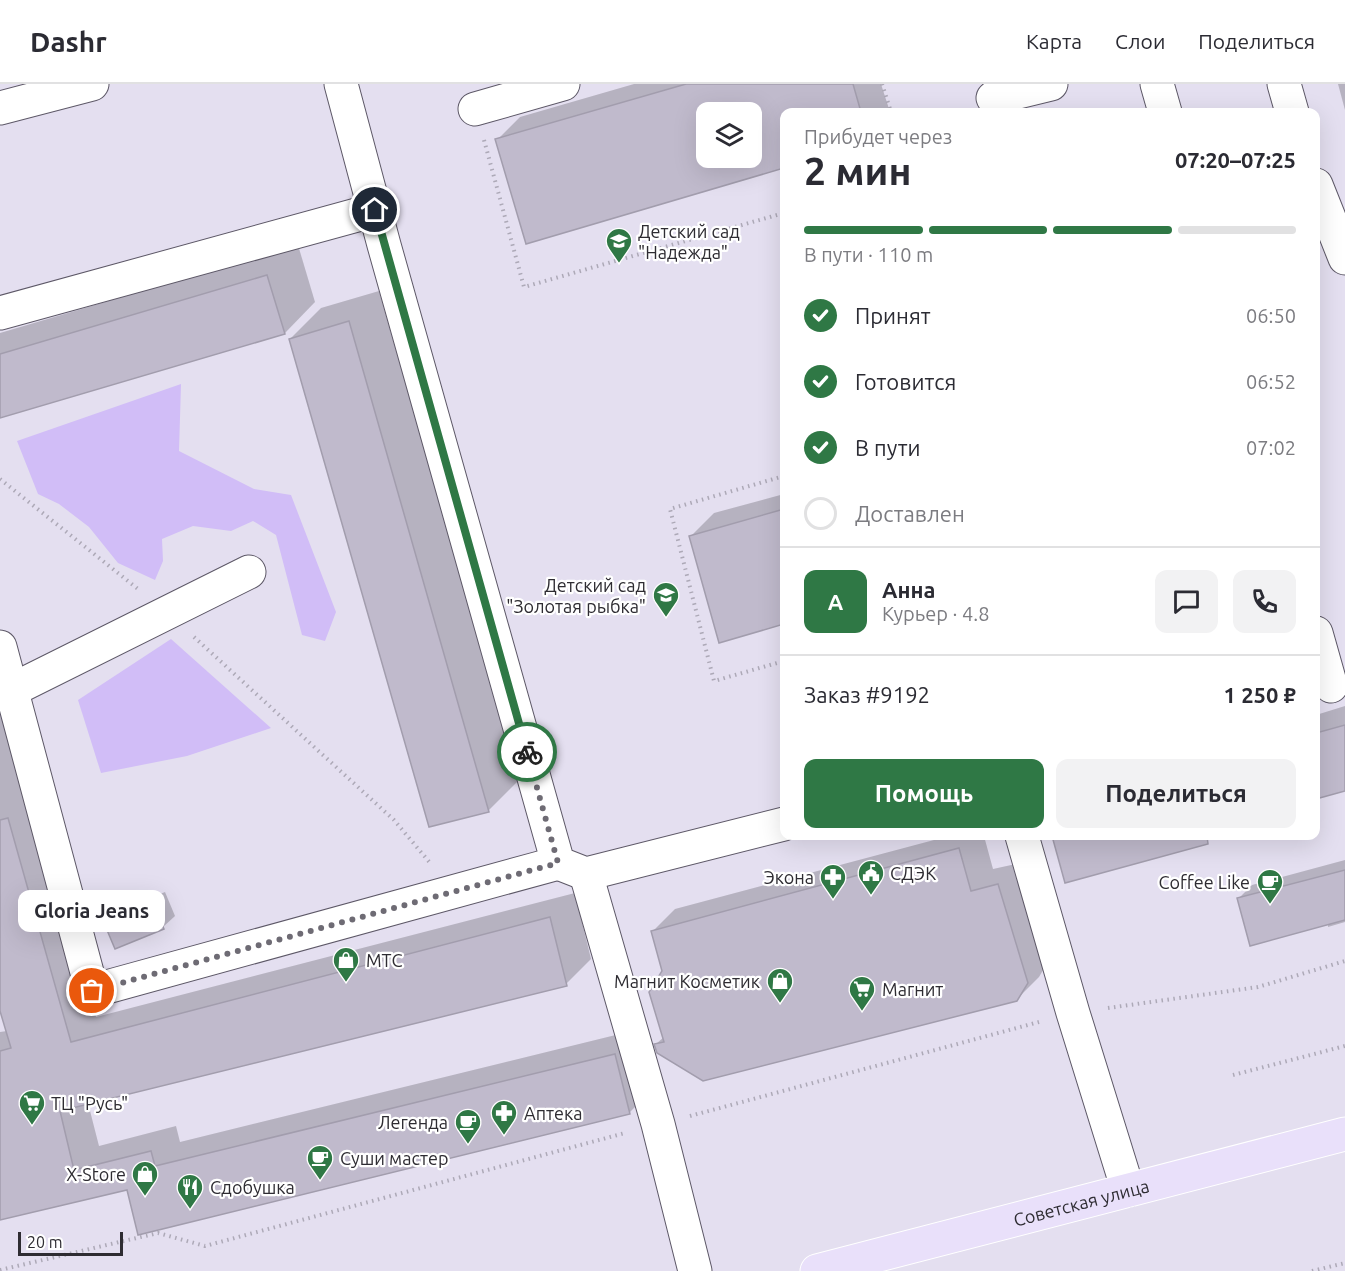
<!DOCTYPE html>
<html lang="ru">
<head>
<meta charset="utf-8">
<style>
  :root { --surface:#fff; --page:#f2f2f3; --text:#2b2b33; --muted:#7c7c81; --line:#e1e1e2; --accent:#2f7845 }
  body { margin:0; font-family:Ubuntu,sans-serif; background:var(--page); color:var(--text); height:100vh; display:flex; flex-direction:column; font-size:22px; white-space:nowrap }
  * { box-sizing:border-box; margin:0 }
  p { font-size:20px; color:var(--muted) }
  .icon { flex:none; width:33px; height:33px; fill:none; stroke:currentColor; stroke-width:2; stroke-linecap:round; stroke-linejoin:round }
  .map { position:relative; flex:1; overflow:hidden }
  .side { position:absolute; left:780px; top:24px; width:540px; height:732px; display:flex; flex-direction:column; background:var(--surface); border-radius:12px; box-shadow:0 6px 24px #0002 }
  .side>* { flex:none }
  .tools { position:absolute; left:696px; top:18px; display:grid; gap:12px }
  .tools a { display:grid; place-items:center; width:66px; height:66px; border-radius:12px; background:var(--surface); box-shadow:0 6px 24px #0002; font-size:30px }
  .scale { position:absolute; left:18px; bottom:15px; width:105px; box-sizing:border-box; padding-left:6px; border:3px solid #2e2c32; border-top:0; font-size:16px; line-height:21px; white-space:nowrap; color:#2e2c32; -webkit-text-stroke:4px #fff; paint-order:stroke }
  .pin { position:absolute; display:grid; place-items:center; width:51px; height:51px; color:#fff; margin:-26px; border:3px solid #fff; border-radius:50%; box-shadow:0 2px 6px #0007 }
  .courier { position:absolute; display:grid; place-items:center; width:60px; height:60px; margin:-30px; border:4px solid #2f7845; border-radius:50%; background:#fff; color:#222; box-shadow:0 2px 8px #0007 }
  .bubble { position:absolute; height:42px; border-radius:12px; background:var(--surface); box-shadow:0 6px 24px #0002; font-size:20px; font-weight:700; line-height:42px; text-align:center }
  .head em { font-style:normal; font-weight:700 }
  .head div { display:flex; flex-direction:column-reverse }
  .head { display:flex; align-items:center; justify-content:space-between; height:102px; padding:0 24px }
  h1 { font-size:39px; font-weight:700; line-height:45px }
  .bar { display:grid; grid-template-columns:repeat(4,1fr); gap:9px 6px; align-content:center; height:72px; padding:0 24px }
  .bar i { height:8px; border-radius:4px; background:var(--line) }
  .bar .selected { background:var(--accent) }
  .bar p { grid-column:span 4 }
  .line { display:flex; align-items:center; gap:15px; padding:0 24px; border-top:2px solid var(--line) }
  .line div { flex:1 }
  .round { display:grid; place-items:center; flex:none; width:63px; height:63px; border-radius:12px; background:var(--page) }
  ol { padding:0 24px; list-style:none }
  li { display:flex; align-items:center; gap:18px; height:66px }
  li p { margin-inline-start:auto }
  li .icon { padding:6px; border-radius:50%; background:var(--accent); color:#fff; stroke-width:4 }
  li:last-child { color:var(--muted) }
  li i { width:33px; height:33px; border:3px solid var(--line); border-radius:50% }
  .action { display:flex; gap:12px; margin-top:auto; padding:12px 24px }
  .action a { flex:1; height:69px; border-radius:12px; background:var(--accent); color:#fff; font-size:24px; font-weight:700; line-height:69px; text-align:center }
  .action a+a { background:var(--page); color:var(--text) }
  header { display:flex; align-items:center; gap:36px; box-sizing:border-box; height:84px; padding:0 30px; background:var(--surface); border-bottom:2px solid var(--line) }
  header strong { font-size:28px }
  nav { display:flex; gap:33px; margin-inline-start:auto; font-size:21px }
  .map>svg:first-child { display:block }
  .green { fill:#d1bdf7 }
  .shadow { fill:#0003; fill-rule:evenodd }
  .building { fill:#c0bacc; stroke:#a29dad; stroke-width:1.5; fill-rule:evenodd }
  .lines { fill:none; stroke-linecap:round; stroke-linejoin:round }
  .minor-casing { stroke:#5d5867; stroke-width:35 }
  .major-casing { stroke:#fff; stroke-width:35 }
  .path { stroke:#ada9b7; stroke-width:4; stroke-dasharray:1.5 4.5; stroke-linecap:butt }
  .minor { stroke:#fff; stroke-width:33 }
  .major { stroke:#e9e0fa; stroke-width:33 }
  .done { stroke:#6e6b74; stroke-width:6; stroke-dasharray:0 10.8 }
  .route { stroke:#2f7845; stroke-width:8 }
  .labels { text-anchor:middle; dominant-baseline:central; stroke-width:4.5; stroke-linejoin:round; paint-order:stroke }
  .poi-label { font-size:18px; fill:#2e2c32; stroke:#fff; text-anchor:start }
  .street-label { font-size:18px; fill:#2e2c32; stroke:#fff }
</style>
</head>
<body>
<header>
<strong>Dashr</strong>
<nav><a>Карта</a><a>Слои</a><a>Поделиться</a></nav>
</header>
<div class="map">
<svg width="1345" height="1187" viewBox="0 0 1345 1187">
  <rect width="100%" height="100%" fill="#e4dff0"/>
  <g class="green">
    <path d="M181 300 179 367 254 405 291 411 336 528 325 557 302 551 276 451 253 437 231 447 193 442 162 455 163 477 155 496 118 479 89 443 59 420 38 410 17 357Z"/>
    <path d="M171 555 271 644 187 672 101 689 78 616Z"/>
  </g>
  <g class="shadow">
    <path d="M634 0H881L890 28H784V83L527 158 497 56 520 33ZM706 28H752V74H706Z"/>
    <path d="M1338 0H1345V26Z"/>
    <path d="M298 161 315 218 285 249 0 332V249Z"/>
    <path d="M379 207 519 696 488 727 290 255 321 224Z"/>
    <path d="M784 410V538L720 557 691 452 714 429Z"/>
    <path d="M0 587 96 933 575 809 591 875 566 900 88 1019 99 1062 176 1042 180 1058 640 945 654 1004 629 1029 128 1104 0 1135V948L7 947 0 921Z"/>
    <path d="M1345 622V705L1316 713V631Z"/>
    <path d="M949 752H984L993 785 1020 779 1049 876 1039 893 1016 916 656 960 664 953 663 887 653 847 675 825Z"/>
    <path d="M1054 752H1185L1167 770 1066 798Z"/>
    <path d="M1345 776V838L1328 843V839L1239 814 1252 801Z"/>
    <path d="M165 808 175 832 163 843 116 863 106 839 118 827Z"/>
  </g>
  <g class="building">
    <path d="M686 0H853L861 28H784V84L526 160 495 55ZM706 28H752V74H706Z"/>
    <path d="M267 191 285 250 0 334V270Z"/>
    <path d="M349 237 489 728 429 743 289 255Z"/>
    <path d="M784 425V540L719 559 689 452Z"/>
    <path d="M1345 641V707L1316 715V649Z"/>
    <path d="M8 734 71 958 550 833 567 902 60 1027 74 1086 151 1067 155 1082 615 970 630 1030 138 1151 127 1106 0 1136V967L11 964 0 927V736Z"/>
    <path d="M1052 752H1207L1208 760 1065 799Z"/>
    <path d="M959 764 971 807 998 800 1028 899 1017 917 703 997 657 969 654 960 664 958 649 908 662 887 651 847Z"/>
    <path d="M1345 786V836L1250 862 1237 814Z"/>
    <path d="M153 818 164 845 115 865 104 839Z"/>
  </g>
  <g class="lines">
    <g class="minor-casing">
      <g id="minor">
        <path d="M341 0 384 161 558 779 586 790 784 740"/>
        <path d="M1157 0 1165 28"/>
        <path d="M1284 0 1292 28"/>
        <path d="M993 14 1051 0"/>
        <path d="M0 24 92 0"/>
        <path d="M475 25 563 0"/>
        <path d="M1316 101 1345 174"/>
        <path d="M0 229 375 126"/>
        <path d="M1316 549 1331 602"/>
        <path d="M0 563 92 907 558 779"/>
        <path d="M12 606 249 488"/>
        <path d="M1022 752 1073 929 1128 1106"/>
        <path d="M586 790 658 1040 695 1187"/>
      </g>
    </g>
    <g class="major-casing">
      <g id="major">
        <path id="s1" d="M817 1187 1345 1050"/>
      </g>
    </g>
    <g class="path">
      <path d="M882 0 891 28"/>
      <path d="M484 56 524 203 784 129"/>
      <path d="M784 392 670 425 714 597 784 577"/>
      <path d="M0 395 138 505"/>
      <path d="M194 553 394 736 431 780"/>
      <path d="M1108 924 1258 903 1345 877"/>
      <path d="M1233 991 1345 962"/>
      <path d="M690 1032 1039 938"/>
      <path d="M0 1186 158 1149 205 1162 625 1049"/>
      <path d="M1312 1187 1345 1179"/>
    </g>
    <use href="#minor" class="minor"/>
    <use href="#major" class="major"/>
  </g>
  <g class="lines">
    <path class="done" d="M92 907 558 779 527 668"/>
    <path class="route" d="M375 126 527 668"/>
  </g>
  <defs>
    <g id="school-pin" transform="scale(1.35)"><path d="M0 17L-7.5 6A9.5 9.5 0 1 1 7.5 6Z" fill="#2f7845" stroke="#fff"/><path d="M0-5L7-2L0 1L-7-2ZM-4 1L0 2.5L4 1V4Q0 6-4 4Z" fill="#fff"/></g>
    <g id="civic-pin" transform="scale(1.35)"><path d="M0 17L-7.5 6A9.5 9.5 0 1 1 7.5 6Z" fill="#2f7845" stroke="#fff"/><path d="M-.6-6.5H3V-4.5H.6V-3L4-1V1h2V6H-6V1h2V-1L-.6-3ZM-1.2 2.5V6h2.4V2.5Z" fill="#fff"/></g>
    <g id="pharmacy-pin" transform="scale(1.35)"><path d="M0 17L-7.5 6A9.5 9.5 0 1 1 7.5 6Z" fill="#2f7845" stroke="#fff"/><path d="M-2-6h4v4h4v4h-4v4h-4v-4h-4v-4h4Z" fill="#fff"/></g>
    <g id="cafe-pin" transform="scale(1.35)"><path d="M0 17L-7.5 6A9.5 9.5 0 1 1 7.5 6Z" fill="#2f7845" stroke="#fff"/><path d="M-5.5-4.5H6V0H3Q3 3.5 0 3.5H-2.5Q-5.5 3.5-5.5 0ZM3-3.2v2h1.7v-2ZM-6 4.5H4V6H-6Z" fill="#fff"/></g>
    <g id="shop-pin" transform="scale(1.35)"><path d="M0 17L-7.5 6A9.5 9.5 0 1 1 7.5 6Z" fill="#2f7845" stroke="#fff"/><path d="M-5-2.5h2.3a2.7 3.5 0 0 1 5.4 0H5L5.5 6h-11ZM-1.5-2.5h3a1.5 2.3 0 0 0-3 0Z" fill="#fff"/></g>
    <g id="supermarket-pin" transform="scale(1.35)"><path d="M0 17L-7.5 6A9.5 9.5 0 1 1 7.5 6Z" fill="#2f7845" stroke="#fff"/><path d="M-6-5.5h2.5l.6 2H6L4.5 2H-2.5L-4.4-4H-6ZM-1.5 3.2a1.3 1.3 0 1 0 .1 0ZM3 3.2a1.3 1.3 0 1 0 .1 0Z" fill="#fff"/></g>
    <g id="restaurant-pin" transform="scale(1.35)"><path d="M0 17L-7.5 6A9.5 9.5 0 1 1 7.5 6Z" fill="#2f7845" stroke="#fff"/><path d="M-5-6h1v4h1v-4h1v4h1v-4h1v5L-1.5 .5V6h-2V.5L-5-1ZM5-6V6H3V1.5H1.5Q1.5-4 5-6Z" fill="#fff"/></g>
  </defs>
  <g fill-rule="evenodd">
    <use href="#school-pin" x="619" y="157"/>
    <use href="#school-pin" x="666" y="511"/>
    <use href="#civic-pin" x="871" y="789"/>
    <use href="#pharmacy-pin" x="833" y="793"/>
    <use href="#cafe-pin" x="1270" y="798"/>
    <use href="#shop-pin" x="346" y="876"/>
    <use href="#shop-pin" x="780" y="897"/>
    <use href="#supermarket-pin" x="862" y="905"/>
    <use href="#supermarket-pin" x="32" y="1019"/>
    <use href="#pharmacy-pin" x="504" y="1029"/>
    <use href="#cafe-pin" x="468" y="1038"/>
    <use href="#cafe-pin" x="320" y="1074"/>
    <use href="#shop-pin" x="145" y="1090"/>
    <use href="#restaurant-pin" x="190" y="1103"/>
  </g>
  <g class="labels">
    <g class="poi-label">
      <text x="638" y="147">Детский сад<tspan x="638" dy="21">"Надежда"</tspan></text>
      <text x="646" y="501" text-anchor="end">Детский сад<tspan x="646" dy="21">"Золотая рыбка"</tspan></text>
      <text x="890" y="789">СДЭК</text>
      <text x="814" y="793" text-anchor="end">Экона</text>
      <text x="1250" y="798" text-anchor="end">Coffee Like</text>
      <text x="366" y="876">МТС</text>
      <text x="760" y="897" text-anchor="end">Магнит Косметик</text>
      <text x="882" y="905">Магнит</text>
      <text x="51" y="1019">ТЦ "Русь"</text>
      <text x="524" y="1029">Аптека</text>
      <text x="448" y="1038" text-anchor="end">Легенда</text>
      <text x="340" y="1074">Суши мастер</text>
      <text x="126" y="1090" text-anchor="end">X-Store</text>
      <text x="210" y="1103">Сдобушка</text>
    </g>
    <g class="street-label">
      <text stroke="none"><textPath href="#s1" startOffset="273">Советская улица</textPath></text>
    </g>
  </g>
</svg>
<div class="tools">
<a><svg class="icon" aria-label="layers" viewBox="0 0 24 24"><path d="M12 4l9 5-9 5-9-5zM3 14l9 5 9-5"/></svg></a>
</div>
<div class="scale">20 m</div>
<div class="pin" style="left:92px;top:907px;background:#ea580c"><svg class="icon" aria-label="bag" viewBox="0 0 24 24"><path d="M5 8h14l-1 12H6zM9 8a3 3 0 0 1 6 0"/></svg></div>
<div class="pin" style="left:375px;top:126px;background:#1f2937"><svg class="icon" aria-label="home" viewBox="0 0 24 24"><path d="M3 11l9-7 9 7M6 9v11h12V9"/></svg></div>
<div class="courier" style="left:527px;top:668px"><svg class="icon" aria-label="bike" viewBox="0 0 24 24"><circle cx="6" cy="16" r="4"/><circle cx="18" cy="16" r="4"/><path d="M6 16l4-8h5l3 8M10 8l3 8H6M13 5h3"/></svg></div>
<div class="bubble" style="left:18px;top:806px;width:147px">Gloria Jeans</div>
<section class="side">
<div class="head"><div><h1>2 мин</h1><p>Прибудет через</p></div><em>07:20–07:25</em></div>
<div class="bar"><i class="selected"></i><i class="selected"></i><i class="selected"></i><i></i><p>В пути · 110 m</p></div>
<ol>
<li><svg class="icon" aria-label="check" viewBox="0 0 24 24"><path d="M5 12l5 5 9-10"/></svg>Принят<p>06:50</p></li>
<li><svg class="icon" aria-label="check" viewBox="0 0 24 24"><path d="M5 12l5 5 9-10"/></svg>Готовится<p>06:52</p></li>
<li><svg class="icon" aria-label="check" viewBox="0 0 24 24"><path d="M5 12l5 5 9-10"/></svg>В пути<p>07:02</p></li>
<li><i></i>Доставлен</li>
</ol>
<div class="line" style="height:108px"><b class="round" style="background:var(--accent);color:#fff">А</b><div><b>Анна</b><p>Курьер · 4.8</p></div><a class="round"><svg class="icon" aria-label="chat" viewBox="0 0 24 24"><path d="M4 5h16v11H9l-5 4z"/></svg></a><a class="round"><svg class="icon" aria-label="phone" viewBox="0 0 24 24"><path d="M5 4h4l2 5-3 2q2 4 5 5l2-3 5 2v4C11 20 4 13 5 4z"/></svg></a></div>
<div class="line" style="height:78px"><div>Заказ #9192</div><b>1 250 ₽</b></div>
<div class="action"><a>Помощь</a><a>Поделиться</a></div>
</section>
</div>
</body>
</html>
